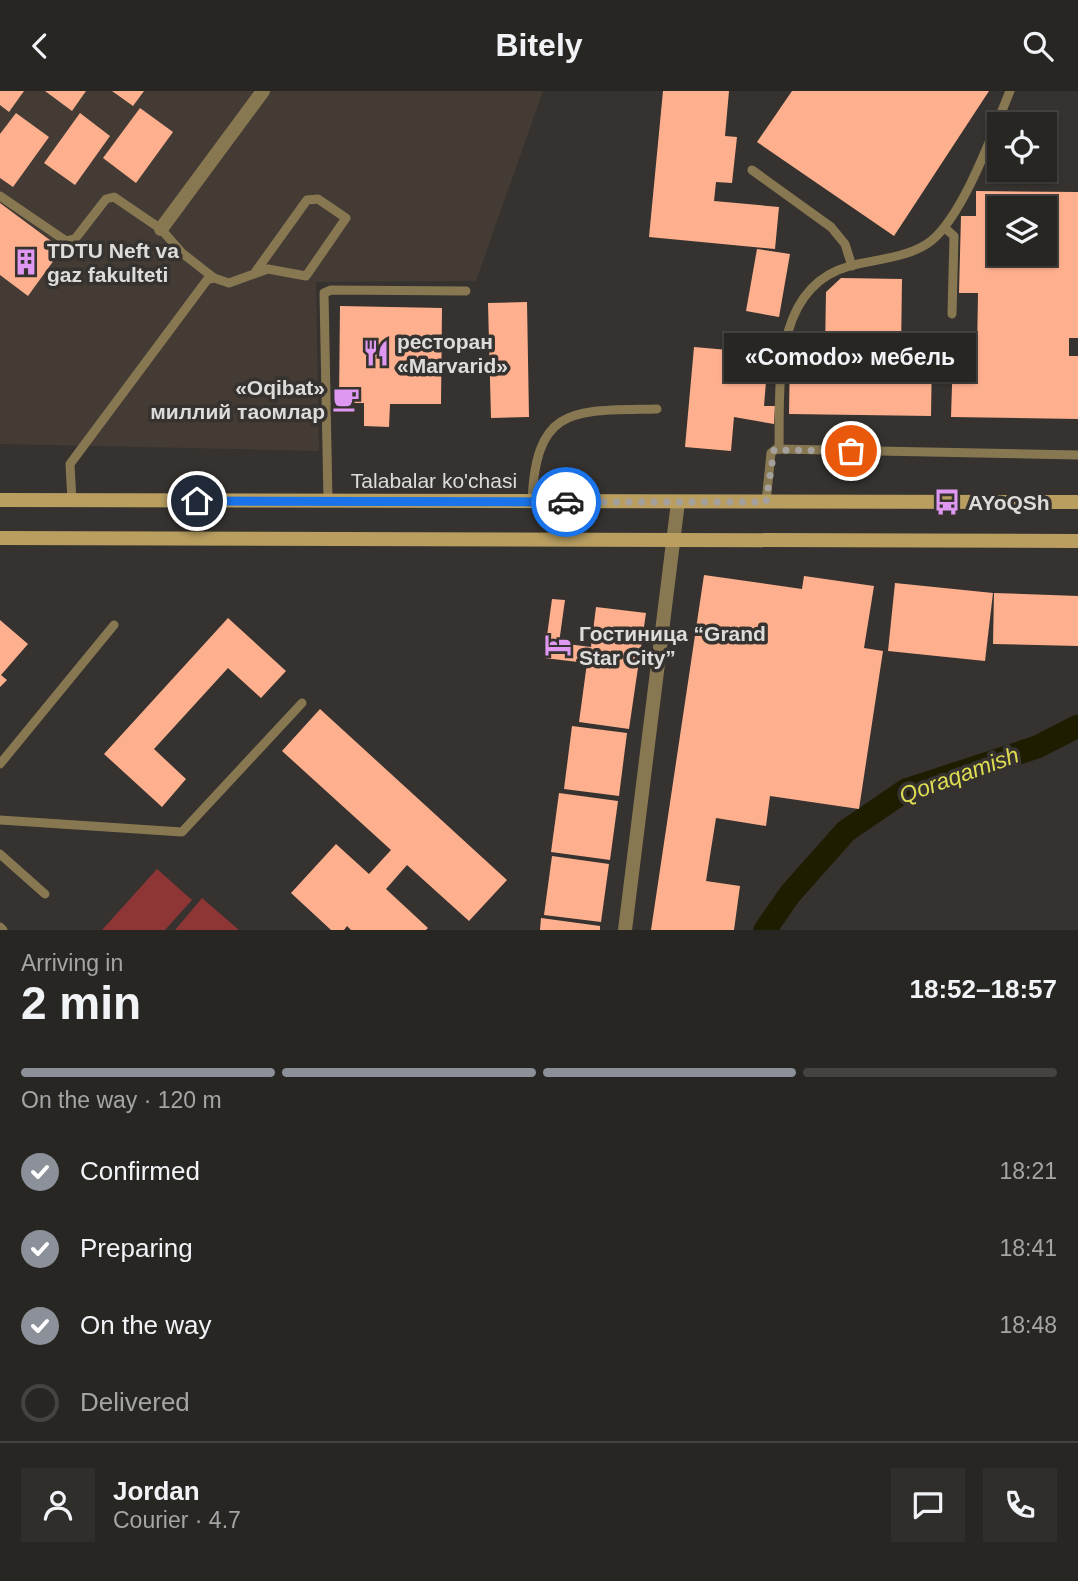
<!DOCTYPE html>
<html lang="en">
<head>
<meta charset="utf-8">
<style>
  :root { --surface:#282623; --page:#302e2b; --text:#f1f3f6; --muted:#a5a5a6; --line:#444341; --accent:#8c9099 }
  body { margin:0; font-family:Arial,sans-serif; background:var(--page); color:var(--text); height:100vh; display:flex; flex-direction:column; font-size:26px; white-space:nowrap }
  * { box-sizing:border-box; margin:0 }
  p { font-size:23px; color:var(--muted) }
  .icon { flex:none; width:38px; height:38px; fill:none; stroke:currentColor; stroke-width:2; stroke-linecap:round; stroke-linejoin:round }
  .map { position:relative; height:839px; overflow:hidden }
  .sheet { display:flex; flex-direction:column; background:var(--surface); flex:1 }
  .sheet>* { flex:none }
  .fabs { position:absolute; left:987px; top:21px; display:grid; gap:14px }
  .fabs a { display:grid; place-items:center; width:70px; height:70px; border-radius:0px; background:var(--surface); box-shadow:0 2px 5px #0004,0 0 0 2px var(--line); font-size:35px }
  .pin { position:absolute; display:grid; place-items:center; width:60px; height:60px; color:#fff; margin:-30px; border:4px solid #fff; border-radius:50%; box-shadow:0 2px 7px #0007 }
  .courier { position:absolute; display:grid; place-items:center; width:70px; height:70px; margin:-35px; border:5px solid #1a73e8; border-radius:50%; background:#fff; color:#222; box-shadow:0 2px 9px #0007 }
  .bubble { position:absolute; height:49px; border-radius:0px; background:var(--surface); box-shadow:0 2px 5px #0004,0 0 0 2px var(--line); font-size:23px; font-weight:700; line-height:49px; text-align:center }
  .overview em { font-style:normal; font-weight:700 }
  .overview div { display:flex; flex-direction:column-reverse }
  .overview { display:flex; align-items:center; justify-content:space-between; height:119px; padding:0 21px }
  h1 { font-size:46px; font-weight:700; line-height:52px }
  .bar { display:grid; grid-template-columns:repeat(4,1fr); gap:10px 7px; align-content:center; height:84px; padding:0 21px }
  .bar i { height:9px; border-radius:5px; background:var(--line) }
  .bar .on { background:var(--accent) }
  .bar p { grid-column:span 4 }
  .line { display:flex; align-items:center; gap:18px; padding:0 21px; border-top:2px solid var(--line) }
  .line div { flex:1 }
  .round { display:grid; place-items:center; flex:none; width:74px; height:74px; border-radius:0px; background:var(--page) }
  ol { padding:0 21px; list-style:none }
  li { display:flex; align-items:center; gap:21px; height:77px }
  li p { margin-inline-start:auto }
  li .icon { padding:7px; border-radius:50%; background:var(--accent); color:#fff; stroke-width:4 }
  li:last-child { color:var(--muted) }
  li i { width:38px; height:38px; border:4px solid var(--line); border-radius:50% }
  header { display:flex; justify-content:space-between; align-items:center; height:91px; padding:0 21px; background:var(--surface); font-size:32px; font-weight:700 }
  .map>svg:first-child { display:block }
  .built { fill:#433b34 }
  .green { fill:#8e3535 }
  .lines { fill:none; stroke-linecap:round; stroke-linejoin:round }
  .canal { stroke:#1e1d00; stroke-width:23 }
  .building { fill:#feb08e; fill-rule:evenodd }
  .lane { stroke:#887852; stroke-width:9 }
  .street { stroke:#887852; stroke-width:14 }
  .secondary { stroke:#b99e60; stroke-width:14 }
  .done { stroke:#a3a09e; stroke-width:7; stroke-dasharray:0 12.6 }
  .route { stroke:#1a73e8; stroke-width:9 }
  .labels { text-anchor:middle; dominant-baseline:central; stroke-width:7; stroke-linejoin:round; paint-order:stroke }
  .poi-label { font-size:21px; font-weight:bold; fill:#dedcda; stroke:#35322f; text-anchor:start }
  .street-label { font-size:21px; fill:#dedcda; stroke:#35322f }
  .water-label { font-size:23px; font-style:italic; fill:#dfdd51; stroke:#35322f }
</style>
</head>
<body>
<header><svg class="icon" aria-label="back" viewBox="0 0 24 24"><path d="M15 5l-7 7 7 7"/></svg>Bitely<svg class="icon" aria-label="search" viewBox="0 0 24 24"><circle cx="10" cy="10" r="6"/><path d="M15 15l6 6"/></svg></header>
<div class="map">
<svg width="1078" height="839" viewBox="0 0 1078 839">
  <rect width="100%" height="100%" fill="#35322f"/>
  <path class="built" d="M0 0H543L476 190 316 191 319 360 0 353Z"/>
  <g class="green">
    <path d="M157 778 192 809 165 839H102Z"/>
    <path d="M202 807 239 839H175Z"/>
  </g>
  <g class="lines">
    <path class="canal" d="M765 839 790 803 846 740 906 699 1037 656 1078 635"/>
  </g>
  <g class="building">
    <path d="M0 0H24L9 21 0 14Z"/>
    <path d="M45 0H86L72 20Z"/>
    <path d="M112 0H144L133 15Z"/>
    <path d="M663 0H729L725 45 737 46 732 92 716 91 714 110 779 116 775 158 649 146Z"/>
    <path d="M792 0H989L894 145 757 51Z"/>
    <path d="M140 17 173 41 136 92 103 67Z"/>
    <path d="M16 22 49 46 13 96 0 87V43Z"/>
    <path d="M80 22 110 45 75 94 44 72Z"/>
    <path d="M976 100 1078 101V247H1069V265H1078V328L951 326 953 263H977L978 202H959L961 125H976ZM999 117H1045V163H999Z"/>
    <path d="M0 112 62 158 28 205 0 184Z"/>
    <path d="M757 158 790 163 779 226 746 220Z"/>
    <path d="M841 187 902 188 901 262 932 263 931 325 789 323 790 260 825 261 826 201Z"/>
    <path d="M527 211 529 326 491 327 488 212Z"/>
    <path d="M340 215 442 217 441 313H390L389 336 364 335V312H339Z"/>
    <path d="M741 244 756 245 755 251 769 253 764 315H775L774 333 734 326 731 360 685 356 694 256 740 260Z"/>
    <path d="M704 484 802 498 804 485 874 495 864 557 883 560 859 718 770 705 766 735 716 727 706 790 740 795 734 839H651Z"/>
    <path d="M895 492 993 502 985 570 888 560Z"/>
    <path d="M994 502 1078 505V555L993 553Z"/>
    <path d="M552 508 565 509 559 552 591 556 596 516 646 522 629 638 579 631 587 572 544 567Z"/>
    <path d="M228 527 286 580 261 607 228 577 154 658 186 688 162 716 104 663Z"/>
    <path d="M0 529 28 553 1 584 7 589 0 596Z"/>
    <path d="M320 618 507 789 469 830 407 774 386 798 428 837 426 839H351L347 835 344 839H331L291 802 336 753 369 783 391 759 282 660Z"/>
    <path d="M572 635 627 642 619 705 564 698Z"/>
    <path d="M559 702 618 710 610 769 551 761Z"/>
    <path d="M552 765 609 773 601 831 544 824Z"/>
    <path d="M541 827 600 835V839H540Z"/>
  </g>
  <g class="lines">
    <g class="lane">
      <path d="M752 79 831 136 845 153 852 175"/>
      <path d="M0 105 66 150 75 148 106 108 114 106 161 138 182 162 214 187"/>
      <path d="M945 137 954 145 952 223"/>
      <path d="M779 358C780 294 772 196 850 175 876 168 909 167 931 150 964 123 993 41 1010 0"/>
      <path d="M72 410 70 373 207 189 214 187 229 192 268 178 306 185 346 127 318 108 307 109 256 180"/>
      <path d="M328 410 324 202 331 199 466 200"/>
      <path d="M532 411C536 313 574 320 657 318"/>
      <path d="M766 411 771 362 776 358 1078 364"/>
      <path d="M0 673 114 534"/>
      <path d="M0 729 182 741 302 612"/>
      <path d="M0 763 45 803"/>
      <path d="M0 836 3 839"/>
    </g>
    <g class="street">
      <path d="M161 138 263 0"/>
      <path d="M625 839 678 411"/>
    </g>
    <g class="secondary">
      <path d="M0 409 1078 411"/>
      <path d="M0 447 1078 450"/>
    </g>
  </g>
  <g class="lines">
    <path class="done" d="M566 411H766L774 359 851 360"/>
    <path class="route" d="M197 410 566 411"/>
  </g>
  <defs>
    <g id="building-bare" transform="scale(2.1)"><path d="M-4-6H4V6H1V3H-1V6H-4ZM-2.5-4.3h1.7v1.8h-1.7ZM.8-4.3h1.7v1.8H.8ZM-2.5-1h1.7V.8h-1.7ZM.8-1h1.7V.8H.8Z" fill="#df98f1" stroke="#35322f" stroke-width="2.5" paint-order="stroke"/></g>
    <g id="restaurant-bare" transform="scale(2.1)"><path d="M-5-6h1v4h1v-4h1v4h1v-4h1v5L-1.5 .5V6h-2V.5L-5-1ZM5-6V6H3V1.5H1.5Q1.5-4 5-6Z" fill="#df98f1" stroke="#35322f" stroke-width="2.5" paint-order="stroke"/></g>
    <g id="cafe-bare" transform="scale(2.1)"><path d="M-5.5-4.5H6V0H3Q3 3.5 0 3.5H-2.5Q-5.5 3.5-5.5 0ZM3-3.2v2h1.7v-2ZM-6 4.5H4V6H-6Z" fill="#df98f1" stroke="#35322f" stroke-width="2.5" paint-order="stroke"/></g>
    <g id="bus-bare" transform="scale(2.1)"><path d="M-5-6H5V4H4V6H2V4H-2V6H-4V4H-5ZM-3.5-4V0h7V-4ZM-3.5 1.2v1.5H-2V1.2ZM2 1.2v1.5H3.5V1.2Z" fill="#df98f1" stroke="#35322f" stroke-width="2.5" paint-order="stroke"/></g>
    <g id="hotel-bare" transform="scale(2.1)"><path d="M-6-4.5h1.5V1H6V5H4.5V3h-9V5H-6ZM-4 0a1.8 1.8 0 1 1 3.6 0ZM.5 0V-2.5h3Q6-2.5 6 0Z" fill="#df98f1" stroke="#35322f" stroke-width="2.5" paint-order="stroke"/></g>
  </defs>
  <g fill-rule="evenodd">
    <use href="#building-bare" x="26" y="171"/>
    <use href="#restaurant-bare" x="376" y="262"/>
    <use href="#cafe-bare" x="346" y="308"/>
    <use href="#bus-bare" x="947" y="411"/>
    <use href="#hotel-bare" x="558" y="554"/>
  </g>
  <g class="labels">
    <g class="poi-label">
      <text x="47" y="159">TDTU Neft va<tspan x="47" dy="24">gaz fakulteti</tspan></text>
      <text x="397" y="250">ресторан<tspan x="397" dy="24">«Marvarid»</tspan></text>
      <text x="325" y="296" text-anchor="end">«Oqibat»<tspan x="325" dy="24">миллий таомлар</tspan></text>
      <text x="968" y="411">AYoQSh</text>
      <text x="579" y="542">Гостиница “Grand<tspan x="579" dy="24">Star City”</tspan></text>
    </g>
    <g class="street-label">
      <text x="434" y="389">Talabalar ko'chasi</text>
    </g>
    <g class="water-label">
      <text transform="translate(959 684) rotate(-20)">Qoraqamish</text>
    </g>
  </g>
</svg>
<div class="fabs">
<a><svg class="icon" aria-label="locate" viewBox="0 0 24 24"><circle cx="12" cy="12" r="6"/><path d="M12 2v4M12 18v4M2 12h4M18 12h4"/></svg></a>
<a><svg class="icon" aria-label="layers" viewBox="0 0 24 24"><path d="M12 4l9 5-9 5-9-5zM3 14l9 5 9-5"/></svg></a>
</div>
<div class="pin" style="left:851px;top:360px;background:#ea580c"><svg class="icon" aria-label="bag" viewBox="0 0 24 24"><path d="M5 8h14l-1 12H6zM9 8a3 3 0 0 1 6 0"/></svg></div>
<div class="pin" style="left:197px;top:410px;background:#1f2937"><svg class="icon" aria-label="home" viewBox="0 0 24 24"><path d="M3 11l9-7 9 7M6 9v11h12V9"/></svg></div>
<div class="courier" style="left:566px;top:411px"><svg class="icon" aria-label="car" viewBox="0 0 24 24"><path d="M5 17H2v-5l4-1 3-4h7l3 4 3 1v5h-3M9 17h6M6 11h13"/><circle cx="7" cy="17" r="2"/><circle cx="17" cy="17" r="2"/></svg></div>
<div class="bubble" style="left:724px;top:242px;width:252px">«Comodo» мебель</div>
</div>
<section class="sheet">
<div class="overview"><div><h1>2 min</h1><p>Arriving in</p></div><em>18:52–18:57</em></div>
<div class="bar"><i class="on"></i><i class="on"></i><i class="on"></i><i></i><p>On the way · 120 m</p></div>
<ol>
<li><svg class="icon" aria-label="check" viewBox="0 0 24 24"><path d="M5 12l5 5 9-10"/></svg>Confirmed<p>18:21</p></li>
<li><svg class="icon" aria-label="check" viewBox="0 0 24 24"><path d="M5 12l5 5 9-10"/></svg>Preparing<p>18:41</p></li>
<li><svg class="icon" aria-label="check" viewBox="0 0 24 24"><path d="M5 12l5 5 9-10"/></svg>On the way<p>18:48</p></li>
<li><i></i>Delivered</li>
</ol>
<div class="line" style="height:126px"><a class="round"><svg class="icon" aria-label="person" viewBox="0 0 24 24"><circle cx="12" cy="8" r="4"/><path d="M4 21q1-7 8-7t8 7"/></svg></a><div><b>Jordan</b><p>Courier · 4.7</p></div><a class="round"><svg class="icon" aria-label="chat" viewBox="0 0 24 24"><path d="M4 5h16v11H9l-5 4z"/></svg></a><a class="round"><svg class="icon" aria-label="phone" viewBox="0 0 24 24"><path d="M5 4h4l2 5-3 2q2 4 5 5l2-3 5 2v4C11 20 4 13 5 4z"/></svg></a></div>
</section>
</body>
</html>
